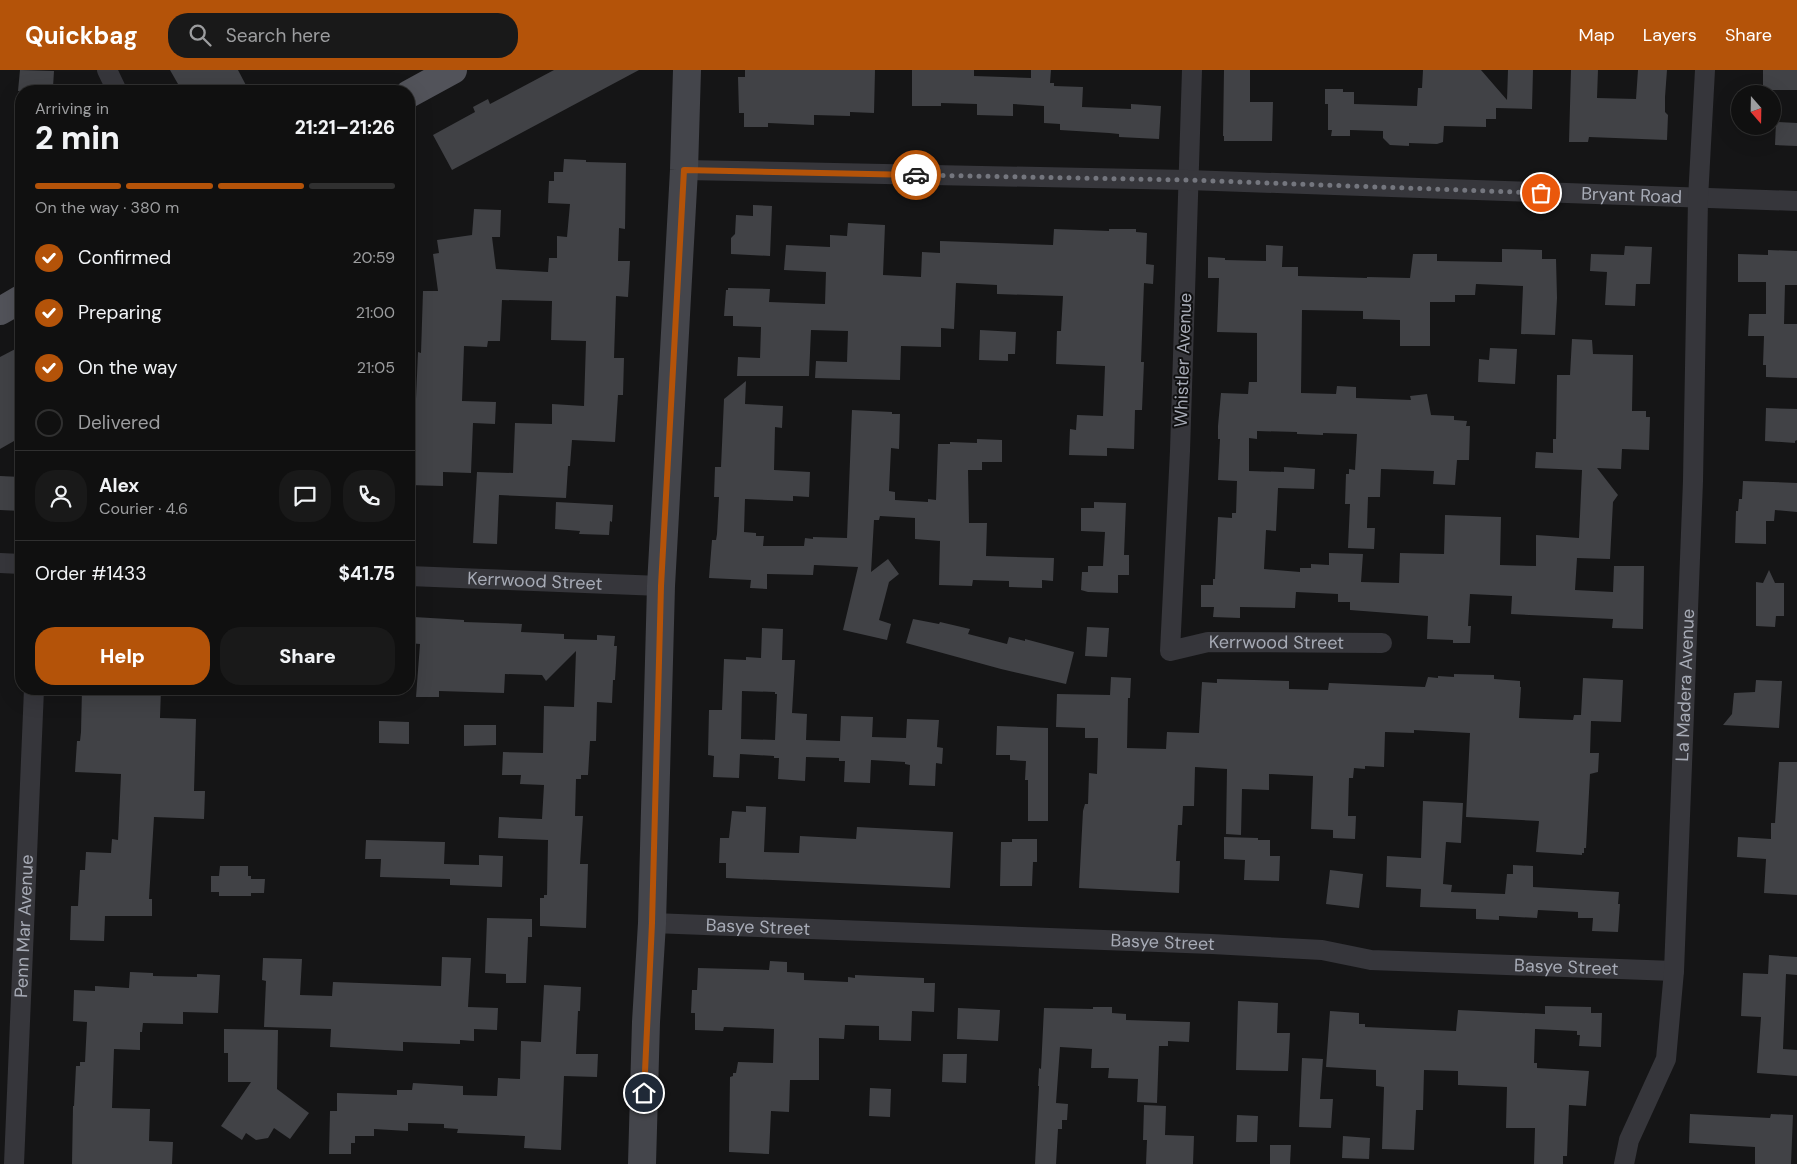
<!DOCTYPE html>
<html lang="en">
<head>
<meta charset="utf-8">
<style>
  :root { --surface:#101010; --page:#191919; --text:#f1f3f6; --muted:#9c9d9f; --line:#303030; --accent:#b45309 }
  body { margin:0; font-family:"DM Sans",sans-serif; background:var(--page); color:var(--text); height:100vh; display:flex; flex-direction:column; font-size:19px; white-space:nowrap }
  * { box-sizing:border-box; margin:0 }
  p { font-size:16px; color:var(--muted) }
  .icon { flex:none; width:28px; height:28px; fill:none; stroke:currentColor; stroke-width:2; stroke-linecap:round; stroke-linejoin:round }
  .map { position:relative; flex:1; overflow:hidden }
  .details { position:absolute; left:15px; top:15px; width:400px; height:610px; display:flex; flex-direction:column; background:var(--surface); border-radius:20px; box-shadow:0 5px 20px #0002,0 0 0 1px var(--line) }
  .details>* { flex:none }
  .needle { width:32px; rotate:160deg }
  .fabs { position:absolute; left:1731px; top:15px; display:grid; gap:10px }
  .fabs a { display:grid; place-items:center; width:50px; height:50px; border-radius:50%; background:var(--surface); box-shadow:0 5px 20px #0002,0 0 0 1px var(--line); font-size:25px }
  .pin { position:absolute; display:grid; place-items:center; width:42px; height:42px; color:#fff; margin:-21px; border:2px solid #fff; border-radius:50%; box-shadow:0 1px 5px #0007 }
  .courier { position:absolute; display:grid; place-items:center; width:50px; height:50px; margin:-25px; border:4px solid #b45309; border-radius:50%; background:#fff; color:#222; box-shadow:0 1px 6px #0007 }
  .overview em { font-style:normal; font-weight:800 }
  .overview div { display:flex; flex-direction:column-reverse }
  .overview { display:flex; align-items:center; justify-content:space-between; height:85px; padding:0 20px }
  h1 { font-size:32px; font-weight:800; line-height:38px }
  .bar { display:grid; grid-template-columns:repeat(4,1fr); gap:8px 5px; align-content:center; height:60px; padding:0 20px }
  .bar i { height:6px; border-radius:4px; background:var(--line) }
  .bar .on { background:var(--accent) }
  .bar p { grid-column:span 4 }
  .line { display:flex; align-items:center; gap:12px; padding:0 20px; border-top:1px solid var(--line) }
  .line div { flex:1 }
  .round { display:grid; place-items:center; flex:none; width:52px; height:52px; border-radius:20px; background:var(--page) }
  ol { padding:0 20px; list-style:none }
  li { display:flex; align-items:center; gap:15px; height:55px }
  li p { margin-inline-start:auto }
  li .icon { padding:5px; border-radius:50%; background:var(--accent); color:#fff; stroke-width:4 }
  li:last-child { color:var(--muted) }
  li i { width:28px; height:28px; border:2px solid var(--line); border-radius:50% }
  .primary-button { display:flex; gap:10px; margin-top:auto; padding:10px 20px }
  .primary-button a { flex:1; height:58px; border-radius:20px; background:var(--accent); color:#fff; font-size:20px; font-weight:800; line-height:58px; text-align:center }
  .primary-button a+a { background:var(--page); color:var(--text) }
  header { display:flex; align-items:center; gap:30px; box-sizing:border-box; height:70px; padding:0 25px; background:var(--accent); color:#fff }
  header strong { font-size:24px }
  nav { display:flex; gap:28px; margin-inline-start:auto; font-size:18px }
  .search { width:350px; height:45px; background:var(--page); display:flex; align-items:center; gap:12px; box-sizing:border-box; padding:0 18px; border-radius:20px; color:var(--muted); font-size:19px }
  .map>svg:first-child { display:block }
  .building { fill:#414246; fill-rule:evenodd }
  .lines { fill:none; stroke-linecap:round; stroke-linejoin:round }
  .street { stroke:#36363b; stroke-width:20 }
  .secondary { stroke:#44454b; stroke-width:28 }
  .primary { stroke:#52535a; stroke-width:28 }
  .done { stroke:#74767e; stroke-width:5; stroke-dasharray:0 9 }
  .route { stroke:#b45309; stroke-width:6 }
  .labels { text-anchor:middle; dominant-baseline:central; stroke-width:4; stroke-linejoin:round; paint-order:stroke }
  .street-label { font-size:18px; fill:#a7abb6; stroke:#101011 }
</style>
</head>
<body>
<header>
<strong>Quickbag</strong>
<div class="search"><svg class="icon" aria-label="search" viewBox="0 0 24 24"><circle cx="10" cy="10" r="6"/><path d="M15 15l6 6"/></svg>Search here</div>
<nav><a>Map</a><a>Layers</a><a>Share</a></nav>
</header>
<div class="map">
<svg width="1797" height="1094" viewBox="0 0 1797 1094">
  <rect width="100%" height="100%" fill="#151516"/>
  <g class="building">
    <path d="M20 0 54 1 53 17H44V21H18Z"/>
    <path d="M170 0H238L249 21H182Z"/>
    <path d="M554 0H639L452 100 433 65 475 42 473 37 488 29 490 34Z"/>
    <path d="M745 0H875L874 43 850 42V46L814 45V55L768 53V57H744V43H739L738 7H745Z"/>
    <path d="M912 0H974V6L1031 8V0H1051L1050 13H1054V16L1083 17 1082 37 1131 39V34L1161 36 1159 69 1119 67V64L1109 63 1060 60V54L1044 53V36L1013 34V46L977 45V34L941 33V36H912Z"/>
    <path d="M1224 0H1250V32H1273L1272 71H1224V66H1223Z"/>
    <path d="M1423 0H1481L1507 30 1508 0H1533L1532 39 1496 38V49H1486V57L1444 56 1443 72 1437 74 1409 73V76L1390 75 1383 68V61L1350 60V66H1331L1332 60H1328V34H1325V19H1343V22H1354V34L1417 36 1418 18H1422Z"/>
    <path d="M1571 0H1598L1597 28 1636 29 1638 0H1667L1665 27V42L1668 45 1667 70 1589 67 1588 72H1569Z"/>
    <rect x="1763" y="0" width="34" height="20"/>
    <path d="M1776 52 1797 53V76L1775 75Z"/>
    <path d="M564 89 586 90V92L626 93 625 159 619 158 618 191H630L628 227 616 226 614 288H624L623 325H618L615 372 572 370 570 396H568L566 428 499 425 497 474 473 473 477 402 513 403 515 353 552 354V334L584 336 586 271 551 270 552 231 502 230 500 271H488L487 277 464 276 462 331 496 332 495 354 473 353 471 403 443 402V416L409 415V375H414L418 282 421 283 423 221H438L433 184 439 183 437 170 472 165 474 139 501 140 500 167H492L496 199 548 202 549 188H557V166L567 167 570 134 548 133 549 111H554V102H563Z"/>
    <path d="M753 135 772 136 770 186 731 184V168L735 164 736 145 753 146Z"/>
    <path d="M848 153 885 155 883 205 921 207 922 182 940 183V171L1053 175 1054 159 1109 161V159H1136V162L1147 163 1146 194 1154 195 1153 214 1144 213 1141 292H1144L1142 340H1135L1134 379 1107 378V386L1069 385 1070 359 1076 360 1077 345 1103 346 1105 296 1056 294 1057 261H1061L1063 226 997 224V215L956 213 954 259 941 258V277L901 276 900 310 815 308 816 291 847 292 848 261 811 260 809 306H737L738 287 760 288 761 257 733 256V246H724L726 220H728V218L770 219 769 232 825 234 826 202 784 200 786 175 830 177V165L847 166Z"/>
    <path d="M1266 175 1283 176 1282 197H1298V206L1367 208V207L1410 208 1413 184H1437V191L1502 192V179L1542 180V189H1556L1557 228 1555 265 1521 264 1523 216 1476 214 1475 225H1455V232H1430V276H1400V250L1363 249V241L1302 240 1301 323 1336 324 1337 316 1356 317V328L1411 330 1410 326 1427 324 1431 345 1454 346V350L1467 351 1466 356H1470L1469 390H1457L1455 415 1433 414 1434 401 1381 399 1380 427H1368L1367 458H1375L1374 479 1348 478 1350 434H1345L1346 404H1349V399L1355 400 1357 364 1323 363V365L1297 364V362L1257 361V369L1249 368V401L1284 402V397L1315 399 1314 419 1278 418 1276 461 1266 460 1264 499 1300 502V498H1311V494L1329 495V483L1363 484 1361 512 1399 513 1400 483 1444 484 1445 445 1501 447 1500 495 1536 496V465L1579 468 1582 400 1535 398 1536 382 1553 383V369H1556L1557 305H1570L1572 269 1592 270 1593 284 1633 285 1632 341H1646V347H1650L1649 380 1622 379 1621 399 1597 398 1618 425 1613 432 1610 489 1577 488 1575 520 1613 522 1614 496H1644L1643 559 1612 558 1613 549 1511 544 1512 526 1470 524 1468 556H1471L1470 573H1453V570L1427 569 1428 546 1350 540V532H1338V524L1296 522 1295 538 1240 537V548L1213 547 1214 537H1201V515H1213V509H1215L1218 447 1232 448V443H1236L1237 411 1218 410 1220 369H1218V356L1221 323 1248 324 1249 312H1257V263L1217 262 1219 208H1208V187L1225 188V190L1266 191Z"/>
    <path d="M1625 176 1652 177 1650 214H1636L1635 236 1605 235 1607 202 1590 201 1591 184 1624 185Z"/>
    <path d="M1768 180 1797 181V215H1785L1784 254H1797V308L1766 307V295H1763L1764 266H1748L1749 244H1766V212H1738V184L1768 185Z"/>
    <path d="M980 260 1016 262 1015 284H1008V291L979 290Z"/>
    <path d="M21 276V367L0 379V287Z"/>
    <path d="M1490 278 1517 279 1515 314 1478 312 1479 289 1489 290Z"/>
    <path d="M746 311 745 334 783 336 782 358 775 357 774 400 810 402 809 427 793 426V431L745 429 744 462 756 463V466H764L763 476H804L805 468 813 469V467L847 468 852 340 892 342V344H900L899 379 891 378 889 421 895 422V430L928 432V429L936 430 938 374H950V372L977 373V369L1002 370V392H982V400H968L969 453H987L986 486 1054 488 1053 511 1042 510V518L1009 517V511L973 510 972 516 939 515 940 471 915 469V448L880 446 879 450H874L871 502 888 489 899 504 889 512 879 550 891 554 887 570 843 560 858 497 814 495 813 505 767 504V519L750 518 751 510 709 508 712 470H716L717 464 719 427H714L715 397H721L724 329Z"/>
    <path d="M1766 338 1797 339V370L1795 371V373L1765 371Z"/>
    <path d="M0 406 21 407V441L0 440Z"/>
    <path d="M1743 411 1797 413V442L1775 440 1774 451H1766V474L1735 473 1736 441H1738L1739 429H1742Z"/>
    <path d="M556 432 613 435 612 452 610 451 609 465 579 464 580 461 555 459Z"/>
    <path d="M1094 432 1126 433 1124 485H1129V505H1118V523L1088 522 1081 520 1082 502H1088V496H1103L1105 462 1081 461V438H1094Z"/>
    <path d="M1769 500 1775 513H1784V546H1776L1775 557 1756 556V512L1763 513Z"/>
    <path d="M414 547 464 550V552L522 554 521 562 564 564V569L597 570V565L615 566 614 576H617L615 610H613L612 633 597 632 596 671H590L588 705H581V709H576L575 746H583L580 794H588L586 858 540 856V828H544V825H547L548 770 498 768 499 747 542 749 544 715 520 714 521 705H502L503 682 543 683 544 636 574 637 576 581 546 611 542 605 505 604 504 623 439 621V627H416L420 574 409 573V551H414Z"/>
    <path d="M913 549 939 554 940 552 970 559 968 564 1007 574 1009 567 1025 571V569L1074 582 1066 614 1001 599 906 573Z"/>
    <path d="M1087 557 1109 558 1107 587 1085 586Z"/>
    <path d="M762 558 783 559 782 590H795L792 643 807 644 806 670 840 671 841 646 873 647 872 667 906 668 907 649 939 650 937 677 943 678 942 694 936 693 935 716 909 715 910 695 905 694V692L871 690 870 713 844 712 845 691H839V688L806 687 805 711 778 709 779 688H774V686L740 684 739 708 713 707 714 686 708 685 709 640H722L724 589 746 590V587L761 588ZM742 621 775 622V624H777L775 670 741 669Z"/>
    <path d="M1454 604 1494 605V609L1520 611V617H1521L1519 648 1573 650 1574 645H1581L1583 608 1623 610 1621 652 1591 651 1590 683H1599L1598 702 1590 704 1586 778H1584V783H1582V785L1536 782 1539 751 1466 747 1470 663 1414 660V663L1385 662 1384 697 1365 696V699L1354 698 1353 708H1349L1348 746H1356L1355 769 1333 768V760L1311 759 1313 706 1269 704V720L1242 719 1241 765 1226 764 1227 699 1195 697 1194 736H1183L1182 755H1178L1176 791H1180L1179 823 1079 818 1083 741 1085 734H1088L1089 703 1097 704 1098 668H1085V658L1056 657 1057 624 1110 625 1111 607 1131 608 1130 628H1128L1127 678 1166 679 1167 662 1199 663 1202 612 1217 613V609L1289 611V619L1328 620 1329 613 1425 617 1428 607 1438 608V606L1454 607Z"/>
    <path d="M1756 610 1782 611 1779 658 1723 655 1732 644 1734 623 1755 622Z"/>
    <path d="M82 619H161L160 648 196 649 194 721H205L204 749 154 747 149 829H152V846H105L104 871 70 870 71 836H78L80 800H85L86 782 111 783 112 769 118 770 121 704 75 702 77 671H80L81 662Z"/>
    <path d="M379 651 409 652V674L379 673Z"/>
    <path d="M464 655H496V675L464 676Z"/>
    <path d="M997 656 1048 658V751H1028V710H1025L1026 691 1010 690V685H996Z"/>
    <path d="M1779 692H1797V825L1764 823 1766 789 1737 787 1738 767 1771 769V753H1775Z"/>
    <path d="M1423 731 1463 733 1461 773 1446 772 1443 814 1452 815 1451 822 1505 824 1507 804H1513V795L1533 796V817L1619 822 1618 834H1620L1618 862 1592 861 1593 848H1578V842L1538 840 1537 848 1499 846V850L1476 849V839L1420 837 1421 819 1386 817 1387 786 1421 788Z"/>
    <path d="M746 736 766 737 764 782 799 783 800 766 856 769 857 757 953 762 950 818 726 808V793H719L720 768H729L732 741 746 742Z"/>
    <path d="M1224 767 1258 768V770H1270V786H1280L1279 811 1244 810 1245 790 1224 789Z"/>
    <path d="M1012 769H1037V792H1033L1032 816H1000L1001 772H1012Z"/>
    <path d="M366 770 445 772 444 794 479 795V785L503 786 502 817 450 815V809L380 807 381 789H365Z"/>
    <path d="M220 796H248V806H251V809H265L264 823H251V826H219V822H211V806H219Z"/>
    <path d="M1330 800 1363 804 1359 838 1326 834Z"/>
    <path d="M487 848 532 849V867H528L526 913H506V904L485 903Z"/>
    <path d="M1769 885 1797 887V905L1786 904 1783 979 1797 980V1006L1757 1003 1761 947 1741 946 1743 903 1768 904Z"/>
    <path d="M442 887 471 888 468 937 498 938 497 960 474 959V971L460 970V974L403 972V981L330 977 331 959 264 957 266 911 262 910 263 888 302 889 300 925 332 926 333 912 441 916Z"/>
    <path d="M770 891 787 892V902L804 903V910L848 912V907L855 908V905L924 908V913H935L934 942 912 941 911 971 879 970V956L845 955 844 969 819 968V1010H790L789 1042 771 1041 769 1084 729 1082 730 1007 733 1006V1003H736L738 992 773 993 774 959 724 957 723 961 695 960V943H691L692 920H697L698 898 769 900Z"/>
    <path d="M130 902 153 903V906L197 907V904L220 905 218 943 183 942V954L143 953 142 962H140V980L114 979 112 1038 150 1039 149 1071 173 1072 172 1094H72L73 1036H74L76 996H80V992H85L87 952 73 951 74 920 95 921V916L129 918Z"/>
    <path d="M544 915 581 917 580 941H578L576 984H598L597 1007 564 1006 561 1080 524 1078 525 1066 457 1063 458 1059 444 1058V1054L408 1053V1061L374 1059V1066H355V1073H351V1084H329L330 1041H337V1023L397 1025V1020H412L413 1013 463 1016V1025L497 1026 498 1008 520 1009 521 971 541 972Z"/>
    <path d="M1238 931 1278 933 1277 963H1290L1288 1001 1236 1000Z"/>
    <path d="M1545 936 1591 937V943H1602L1601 977 1579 976 1580 965H1577V961L1535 959 1534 993H1537V998L1589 1001 1586 1036 1569 1035 1567 1086H1563V1094H1534L1535 1058H1506L1507 1017 1458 1015V1001L1424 1000 1423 1040H1416L1414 1080 1382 1079 1384 1017 1376 1016V1000L1326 997 1330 941 1359 943V954H1365V957L1456 961 1458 940 1545 944Z"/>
    <path d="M1093 937H1112V943L1126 944V950L1190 952 1189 972 1168 971V976H1159L1157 1033 1137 1032 1138 1009 1108 1008 1109 998H1091L1092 979 1060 977 1056 1033 1068 1034 1067 1050H1062V1059H1058L1056 1094H1035L1039 1016H1038L1039 998 1041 999 1044 938 1093 939Z"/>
    <path d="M958 938 1000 940 998 971 957 969Z"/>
    <path d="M224 959 278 960 277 1019 309 1043 290 1069 274 1058 268 1068 256 1070 246 1063 242 1070 221 1056 251 1012H228V983H224Z"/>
    <path d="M943 984H967L966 1013 942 1012Z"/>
    <path d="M1302 988 1323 989 1320 1029H1333L1331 1058 1299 1057Z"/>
    <path d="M870 1018 891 1019 890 1047 869 1046Z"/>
    <path d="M1144 1035 1166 1036 1165 1065 1194 1066 1193 1094H1146L1147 1070H1143Z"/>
    <path d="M1690 1044 1770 1048 1771 1044 1793 1045 1791 1094H1755V1077L1689 1073Z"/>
    <path d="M1237 1045 1258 1046 1257 1072H1236Z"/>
    <path d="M1343 1066 1370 1068 1369 1089 1342 1088Z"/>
    <path d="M1270 1075H1291L1290 1094H1270Z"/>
  </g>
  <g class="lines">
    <g class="street">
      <path d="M107 0 117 21"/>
      <path id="s1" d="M1192 0 1180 381 1170 581 1208 572 1382 573"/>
      <path id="s2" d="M684 100 1188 110 1797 131"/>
      <path d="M0 493 21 494"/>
      <path id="s3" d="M409 506 661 516"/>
      <path id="s4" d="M652 853 1212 874 1322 880 1371 890 1674 901"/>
      <path id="s5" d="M14 1094 34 619"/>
      <path id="s6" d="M1624 1094 1629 1070 1666 989 1674 901 1693 411 1698 129 1705 0"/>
    </g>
    <path class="secondary" d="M642 1094 646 952 652 853 661 516 684 100 687 0"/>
    <g class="primary">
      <path d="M409 24 453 0"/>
      <path d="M0 241 21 229"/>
    </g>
  </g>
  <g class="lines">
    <path class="done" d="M916 105 1188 110 1541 123"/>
    <path class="route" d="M644 1023 652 853 661 516 684 100 916 105"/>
  </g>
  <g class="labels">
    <g class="street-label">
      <text stroke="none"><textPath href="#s2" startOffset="948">Bryant Road</textPath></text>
      <text transform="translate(1183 290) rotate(-88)">Whistler Avenue</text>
      <text stroke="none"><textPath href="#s3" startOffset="126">Kerrwood Street</textPath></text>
      <text stroke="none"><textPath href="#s1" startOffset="689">Kerrwood Street</textPath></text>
      <text stroke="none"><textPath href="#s6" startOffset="488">La Madera Avenue</textPath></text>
      <text stroke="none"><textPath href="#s5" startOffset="238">Penn Mar Avenue</textPath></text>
      <text stroke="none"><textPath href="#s4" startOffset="106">Basye Street</textPath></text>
      <text stroke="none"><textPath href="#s4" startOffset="511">Basye Street</textPath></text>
      <text stroke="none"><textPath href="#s4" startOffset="916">Basye Street</textPath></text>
    </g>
  </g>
</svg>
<div class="fabs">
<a><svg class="needle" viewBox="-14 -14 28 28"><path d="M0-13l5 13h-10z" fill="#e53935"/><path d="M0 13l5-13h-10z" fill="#9c9d9f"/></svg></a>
</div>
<div class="pin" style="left:1541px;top:123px;background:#ea580c"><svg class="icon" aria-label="bag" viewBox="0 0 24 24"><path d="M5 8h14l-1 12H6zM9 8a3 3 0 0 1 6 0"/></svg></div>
<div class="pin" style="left:644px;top:1023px;background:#1f2937"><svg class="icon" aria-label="home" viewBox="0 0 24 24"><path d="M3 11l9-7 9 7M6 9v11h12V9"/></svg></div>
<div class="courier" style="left:916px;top:105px"><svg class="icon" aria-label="car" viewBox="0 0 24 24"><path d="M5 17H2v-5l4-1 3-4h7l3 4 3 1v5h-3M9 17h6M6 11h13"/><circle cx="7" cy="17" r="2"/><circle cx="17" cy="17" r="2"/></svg></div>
<section class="details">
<div class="overview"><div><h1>2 min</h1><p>Arriving in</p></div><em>21:21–21:26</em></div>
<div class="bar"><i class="on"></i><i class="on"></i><i class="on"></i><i></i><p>On the way · 380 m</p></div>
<ol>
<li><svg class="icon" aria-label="check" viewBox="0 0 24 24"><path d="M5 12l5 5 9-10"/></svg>Confirmed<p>20:59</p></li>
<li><svg class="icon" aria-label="check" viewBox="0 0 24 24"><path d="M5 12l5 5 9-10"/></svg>Preparing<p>21:00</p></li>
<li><svg class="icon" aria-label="check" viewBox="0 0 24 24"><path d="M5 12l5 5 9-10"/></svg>On the way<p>21:05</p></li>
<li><i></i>Delivered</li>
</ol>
<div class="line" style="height:90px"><a class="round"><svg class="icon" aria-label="person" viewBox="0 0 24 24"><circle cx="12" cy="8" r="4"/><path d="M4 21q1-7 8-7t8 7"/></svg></a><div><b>Alex</b><p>Courier · 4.6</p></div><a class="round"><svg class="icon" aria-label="chat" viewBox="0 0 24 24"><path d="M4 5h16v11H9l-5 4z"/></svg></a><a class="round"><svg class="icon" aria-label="phone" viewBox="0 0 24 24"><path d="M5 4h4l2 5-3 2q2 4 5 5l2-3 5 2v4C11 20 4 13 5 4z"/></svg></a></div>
<div class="line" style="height:65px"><div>Order #1433</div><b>$41.75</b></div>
<div class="primary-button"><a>Help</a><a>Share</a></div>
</section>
</div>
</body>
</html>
